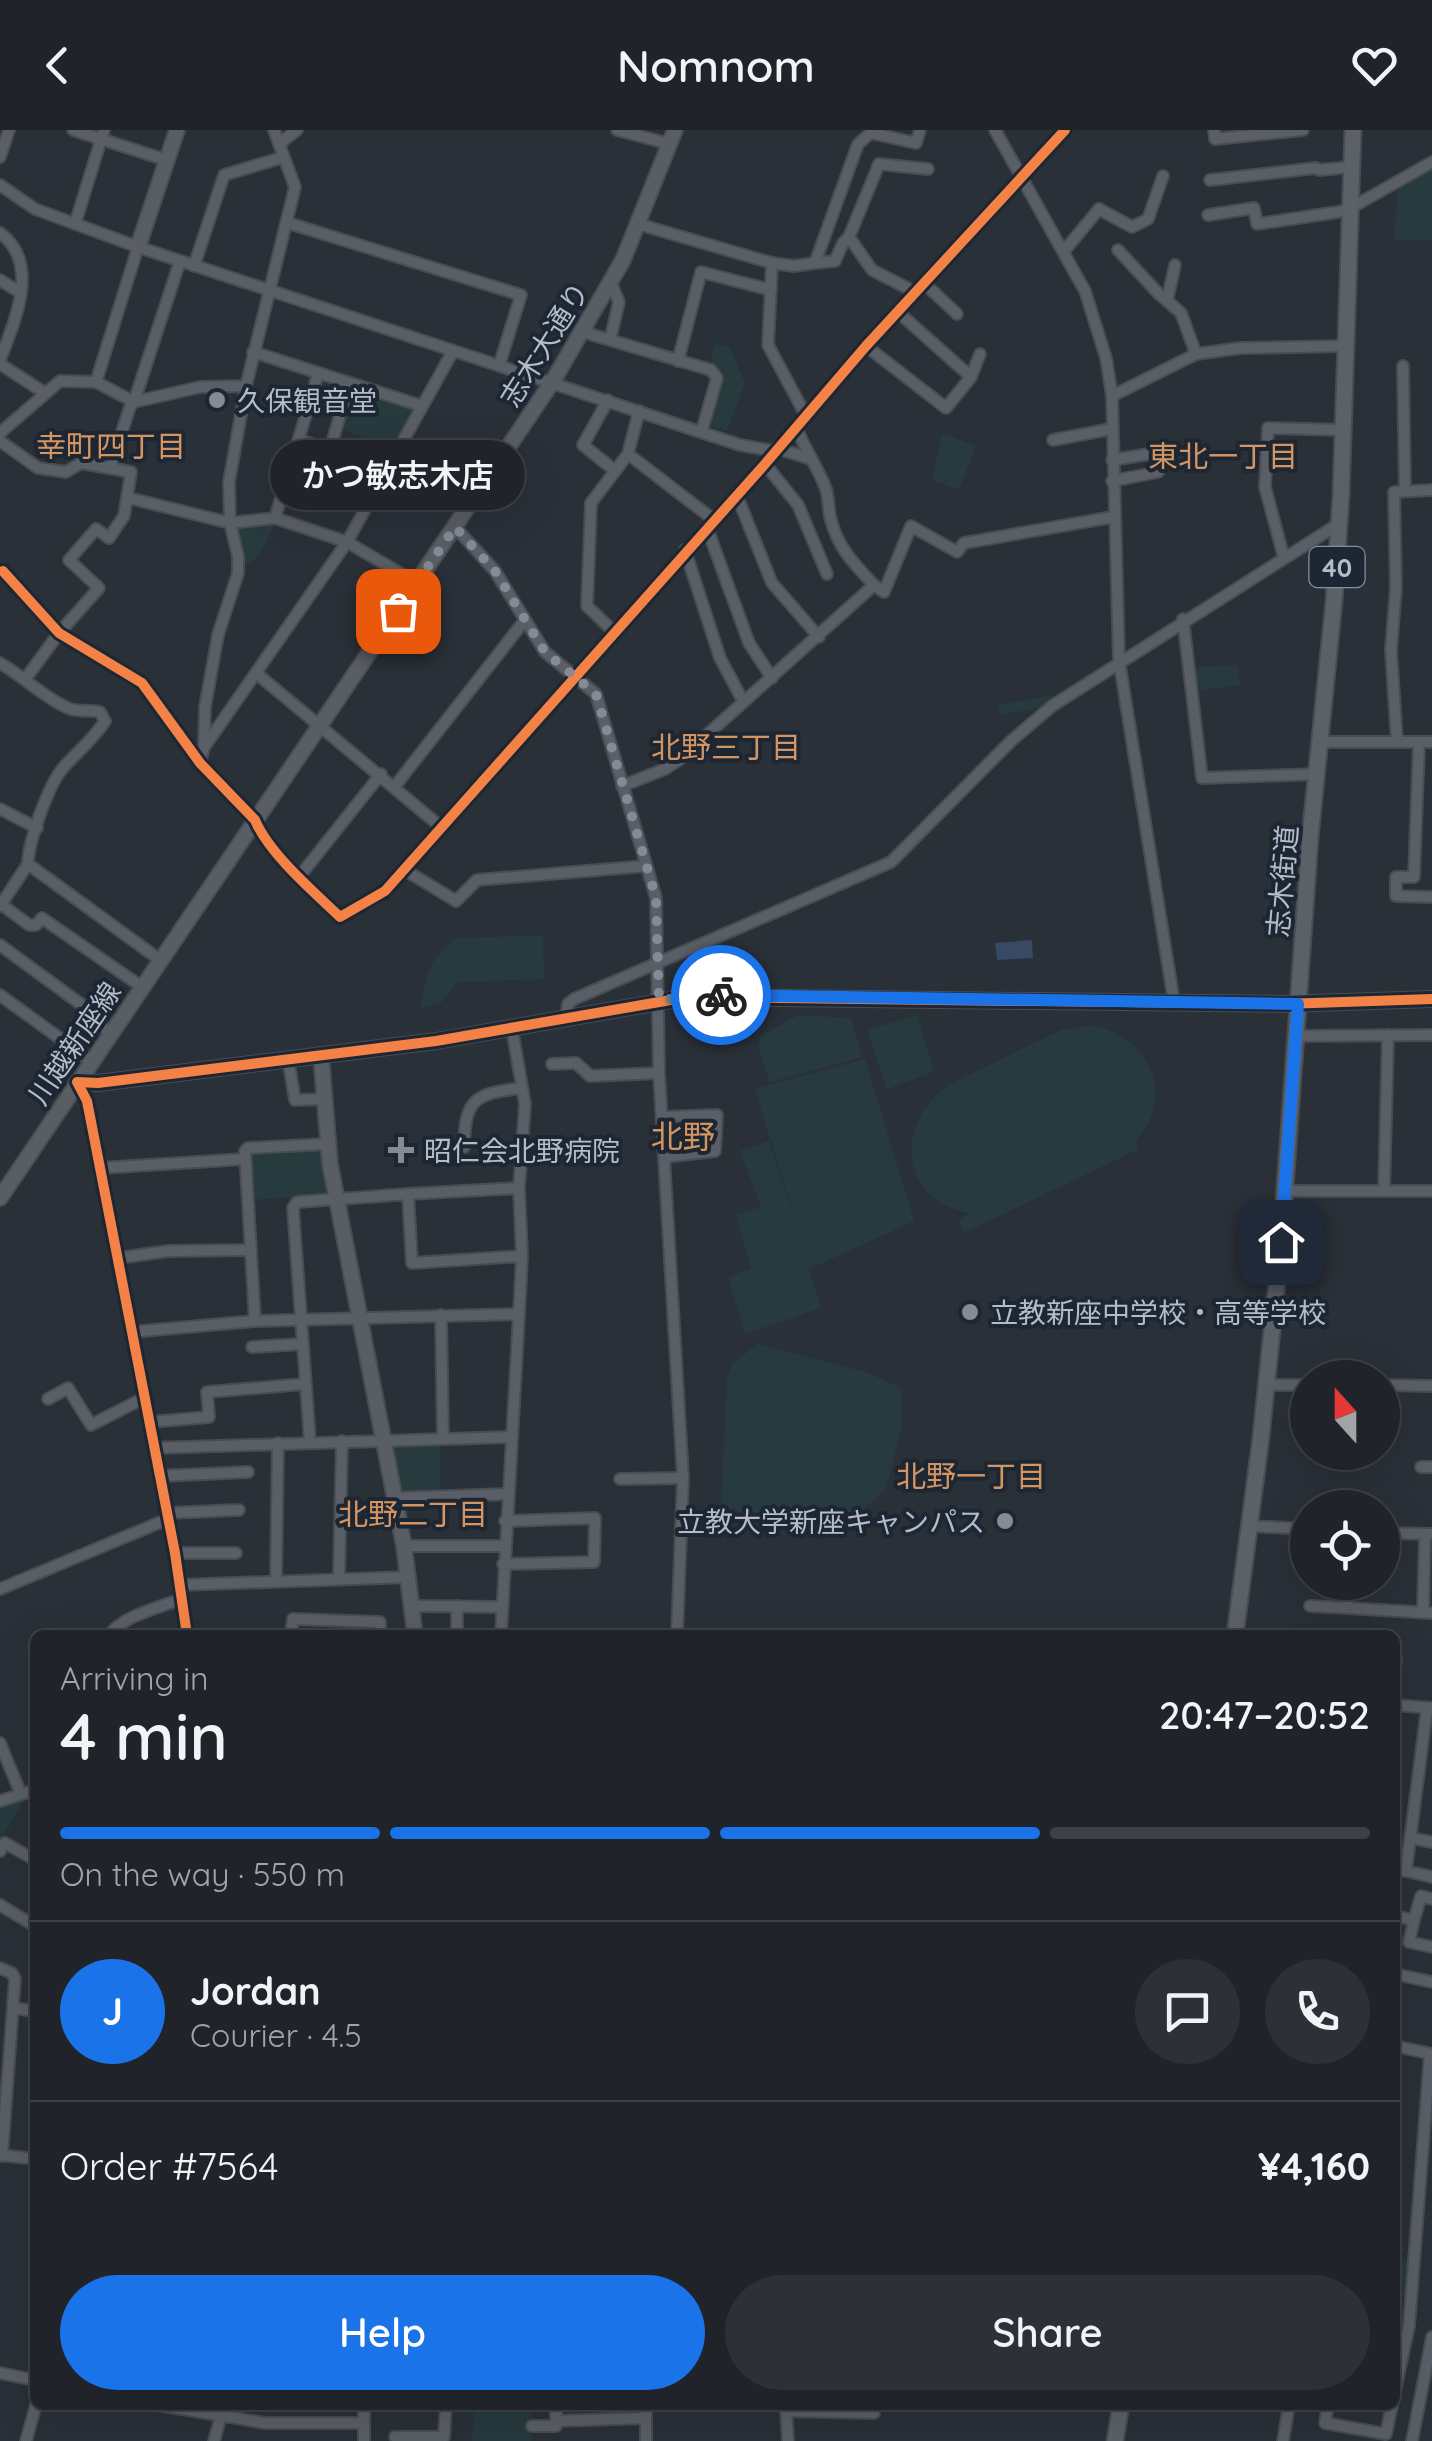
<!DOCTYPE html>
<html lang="en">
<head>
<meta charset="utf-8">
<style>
  :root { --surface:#20242a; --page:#2d3036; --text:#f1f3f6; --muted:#a2a4a8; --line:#3d4147; --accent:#1a73e8 }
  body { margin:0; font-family:Quicksand,"Noto Sans JP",sans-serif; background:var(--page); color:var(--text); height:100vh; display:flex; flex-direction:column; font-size:38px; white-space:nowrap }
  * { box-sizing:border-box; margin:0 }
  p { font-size:32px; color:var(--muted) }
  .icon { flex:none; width:55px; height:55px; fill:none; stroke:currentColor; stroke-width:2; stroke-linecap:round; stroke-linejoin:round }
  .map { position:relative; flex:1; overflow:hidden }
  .sheet { position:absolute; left:30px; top:1500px; width:1370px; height:780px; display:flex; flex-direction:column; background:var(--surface); border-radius:15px; box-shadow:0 10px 40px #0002,0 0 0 2px var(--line) }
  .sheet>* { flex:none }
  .needle { width:65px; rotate:339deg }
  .fabs { position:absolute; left:1290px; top:1230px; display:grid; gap:20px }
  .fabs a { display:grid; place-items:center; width:110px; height:110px; border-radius:50%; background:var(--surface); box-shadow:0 10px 40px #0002,0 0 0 2px var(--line); font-size:50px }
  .pin { position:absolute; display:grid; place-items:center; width:85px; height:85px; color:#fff; margin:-42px; border-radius:20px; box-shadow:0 5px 15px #0006 }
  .courier { position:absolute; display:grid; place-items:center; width:100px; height:100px; margin:-50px; border:8px solid #1a73e8; border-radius:50%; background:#fff; color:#222; box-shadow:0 2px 12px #0007 }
  .bubble { position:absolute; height:70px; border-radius:35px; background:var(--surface); box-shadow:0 10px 40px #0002,0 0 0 2px var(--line); font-size:32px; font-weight:600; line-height:70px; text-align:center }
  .head em { font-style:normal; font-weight:600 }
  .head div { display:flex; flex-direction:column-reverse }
  .head { display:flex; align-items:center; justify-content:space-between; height:170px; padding:0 30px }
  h1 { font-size:65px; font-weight:600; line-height:75px }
  .bar { display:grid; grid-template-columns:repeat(4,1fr); gap:15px 10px; align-content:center; height:120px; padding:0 30px }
  .bar i { height:12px; border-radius:8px; background:var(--line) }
  .bar .active { background:var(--accent) }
  .bar p { grid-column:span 4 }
  .line { display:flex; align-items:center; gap:25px; padding:0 30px; border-top:2px solid var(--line) }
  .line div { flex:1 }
  .round { display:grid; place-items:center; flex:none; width:105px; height:105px; border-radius:52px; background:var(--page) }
  .cta { display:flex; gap:20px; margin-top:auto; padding:20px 30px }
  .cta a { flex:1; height:115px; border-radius:60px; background:var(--accent); color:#fff; font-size:40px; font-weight:600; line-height:115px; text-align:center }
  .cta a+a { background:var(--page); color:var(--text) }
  header { display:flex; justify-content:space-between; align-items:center; height:130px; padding:0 30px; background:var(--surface); font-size:45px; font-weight:600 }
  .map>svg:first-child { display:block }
  .green { fill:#273a3e }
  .water { fill:#384963 }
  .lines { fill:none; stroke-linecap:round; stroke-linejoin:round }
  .street-casing { stroke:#484c53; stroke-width:14 }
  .secondary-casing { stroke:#484c53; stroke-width:18 }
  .primary-casing { stroke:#484c55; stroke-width:19 }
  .street { stroke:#5a5e66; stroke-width:10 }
  .secondary { stroke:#595d64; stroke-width:14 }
  .primary { stroke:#5c6168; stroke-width:15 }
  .cycleway-casing { stroke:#1d2633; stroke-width:16 }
  .cycleway { stroke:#f48246; stroke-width:10 }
  .done { stroke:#848b96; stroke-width:10; stroke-dasharray:0 18 }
  .route { stroke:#1a73e8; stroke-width:12 }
  .poi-dot { fill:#848b96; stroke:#1d2633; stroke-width:4 }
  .labels { text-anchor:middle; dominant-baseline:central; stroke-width:8; stroke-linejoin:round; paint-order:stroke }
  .shield { fill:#1d2633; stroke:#878f9c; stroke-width:2.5 }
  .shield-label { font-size:25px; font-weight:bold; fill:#b4bcc9 }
  .street-label { font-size:28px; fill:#b4bcc9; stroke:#1d2633 }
  .poi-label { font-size:28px; fill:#b4bcc9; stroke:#1d2633; text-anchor:start }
  .neighbourhood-label { font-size:30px; fill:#d59563; stroke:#1d2633 }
  .quarter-label { font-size:32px; fill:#d59563; stroke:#1d2633 }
</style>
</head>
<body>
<header><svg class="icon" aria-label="back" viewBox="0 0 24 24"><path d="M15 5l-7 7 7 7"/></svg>Nomnom<svg class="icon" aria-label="heart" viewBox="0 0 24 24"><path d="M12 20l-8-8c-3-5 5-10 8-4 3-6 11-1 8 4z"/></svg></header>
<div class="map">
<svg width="1432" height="2311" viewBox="0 0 1432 2311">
  <rect width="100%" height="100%" fill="#2a3038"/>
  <g class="green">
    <path d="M1432 37V110L1394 111 1398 58Z"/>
    <path d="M715 214 729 216 745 253 727 301 710 296 708 291 720 249 717 239 710 236Z"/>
    <path d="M351 258 413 277 415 281 395 316 339 299Z"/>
    <path d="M942 303 976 316 959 360 932 350Z"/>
    <path d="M271 393 273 398C265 415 259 431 241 438L234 399Z"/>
    <path d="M1237 535 1240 555 1196 561 1194 537Z"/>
    <path d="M1055 565 1039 578 1000 585 998 575Z"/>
    <path d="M543 805 544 849 457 852 442 872 421 878C426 843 428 832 455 808Z"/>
    <path d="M798 885 851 888 862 927 770 952 758 916 761 906Z"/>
    <path d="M917 885 934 942 887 959 867 900Z"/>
    <path d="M1093 895C1150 909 1177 964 1136 1011L1139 1019 964 1103 958 1090 969 1083C896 1069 894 987 954 952L1061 900Z"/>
    <path d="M865 929 914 1091 809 1139 821 1178 745 1204 728 1147 751 1139 736 1085 761 1077 740 1021 769 1011 808 1132 755 959Z"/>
    <path d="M321 1018 327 1064 253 1070 249 1023Z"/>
    <path d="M758 1214 868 1243 902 1258V1296L885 1361 848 1392 826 1398 756 1396 721 1376 727 1249 733 1233Z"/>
    <path d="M388 1313H440V1363L398 1364Z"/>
    <path d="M27 1666 0 1710V1675Z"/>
    <path d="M1395 2130 1409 2131 1406 2166 1395 2164Z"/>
    <path d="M474 2275H532L531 2311H472Z"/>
  </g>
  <path class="water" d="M1032 810 1033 828 997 830 995 813Z"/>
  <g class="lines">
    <g class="street-casing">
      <g id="street">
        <path d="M73 0 166 30"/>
        <path d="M617 0 670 14"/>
        <path d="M995 0 1085 161 1106 228 1112 266 1119 530 1174 872"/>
        <path d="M1214 0 1215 9 1303 0"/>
        <path d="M871 3 916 13 920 0"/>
        <path d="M279 14 297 0"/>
        <path d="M0 27 9 0"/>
        <path d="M1210 50 1316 38 1319 40 1351 37"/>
        <path d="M0 55 35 79 138 117 740 315 774 321"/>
        <path d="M1208 85 1254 78 1257 94 1338 82 1349 79 1432 32"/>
        <path d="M288 93 521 165 499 236"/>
        <path d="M75 94 104 0"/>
        <path d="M638 94 772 133 794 136 815 133 858 14 874 0"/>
        <path d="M0 103C41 133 15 190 0 230"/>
        <path d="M849 107 879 34 928 39"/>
        <path d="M1065 120 1099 79 1132 97 1148 89 1163 46"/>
        <path d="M1118 120 1158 163 1181 183 1196 224"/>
        <path d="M772 133 768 215 805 284"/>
        <path d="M815 133 835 131 843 113 849 107 872 140 915 162"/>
        <path d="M194 136 224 45 284 27"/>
        <path d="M0 150 21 163"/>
        <path d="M611 153 619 172 610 210 711 240 717 248 702 300"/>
        <path d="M924 153 957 184"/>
        <path d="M1167 171 1175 135"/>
        <path d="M583 202 610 210"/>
        <path d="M866 216 946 278 971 247 897 181"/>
        <path d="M253 222 422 276"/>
        <path d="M678 231 701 142 771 160"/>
        <path d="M0 234 45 263"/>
        <path d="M1403 236 1405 361"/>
        <path d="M971 247 980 224"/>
        <path d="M96 252 138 117"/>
        <path d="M1112 266 1196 224 1240 218 1345 216"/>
        <path d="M608 270 583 315 614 340"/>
        <path d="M134 272 180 131"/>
        <path d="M0 303 60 251 96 252 134 272 200 257 246 256"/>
        <path d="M299 310 388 338"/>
        <path d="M1053 310 1111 299"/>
        <path d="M0 311 38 338 66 342 81 333 131 342 124 386 109 408 96 399 69 430 99 458 59 503 26 548"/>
        <path d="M776 318 808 328"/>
        <path d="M330 320 349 253"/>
        <path d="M397 321 473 370"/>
        <path d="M628 324 714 390"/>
        <path d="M1112 330 1155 323 1158 342 1112 351"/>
        <path d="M765 334 798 375 827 444"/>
        <path d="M110 338 132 271"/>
        <path d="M737 366 772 453 819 507"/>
        <path d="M129 368 230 393 275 388 347 412 417 453"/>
        <path d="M275 388 318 244"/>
        <path d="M455 397 495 441 545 522 596 564 656 768 659 943 683 1348 677 1505"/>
        <path d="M707 398 749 513 772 548"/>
        <path d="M685 420 720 528 743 571"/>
        <path d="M1284 428 1265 357 1268 298 1343 300"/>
        <path d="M3 441 59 503 142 553 200 633 255 690C269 724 314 762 340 787L385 761 765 334 866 216 1065 0"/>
        <path d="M874 455 884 462 911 396 957 422 964 413 1113 387"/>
        <path d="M1183 489 1202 648 1317 644"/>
        <path d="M614 502 587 476 591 373 628 324 639 281"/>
        <path d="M0 533C23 546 44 568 68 578 79 583 89 579 100 582L105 591C93 610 77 622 63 638 49 654 28 712 28 734"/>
        <path d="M256 543 441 697"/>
        <path d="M1320 612H1432"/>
        <path d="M1397 612 1391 520 1396 457 1394 362 1432 360"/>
        <path d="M1419 613 1414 747H1396V766L1432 767"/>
        <path d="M205 616 347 412 453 221"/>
        <path d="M200 633 204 617 205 577 218 505 238 443V426L230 393 229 352 246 256 295 57 274 0"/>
        <path d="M395 656 525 490"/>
        <path d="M622 656 665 639 680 629 874 455C855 435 838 418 831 390 828 380 829 369 826 359 818 337 804 319 796 296"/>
        <path d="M0 679 37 698"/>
        <path d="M403 739 456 771 477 750 646 736"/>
        <path d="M299 747 381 644"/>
        <path d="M1 774 29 795H36L42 788 142 857"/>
        <path d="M0 776 28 734 160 830"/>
        <path d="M0 815 86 878 90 886 110 903"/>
        <path d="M0 865 91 931"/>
        <path d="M566 888 568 874 574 869 891 732 1011 611 1052 576 1340 393"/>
        <path d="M512 899 525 974 519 1058"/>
        <path d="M1296 906 1432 905"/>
        <path d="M288 929 295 970 323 969"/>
        <path d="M552 934 576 933 590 946 659 943"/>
        <path d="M77 953 87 971 175 1423 187 1505"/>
        <path d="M662 987 717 985 715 1021 664 1027"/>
        <path d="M464 1017C465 968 475 964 521 958"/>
        <path d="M100 1038 245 1029"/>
        <path d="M1285 1061H1432"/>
        <path d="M1384 1061 1388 905"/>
        <path d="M408 1064 519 1058 522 1126"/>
        <path d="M118 1128 168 1121 250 1120"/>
        <path d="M441 1185 443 1308"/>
        <path d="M255 1191 245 1021 248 1018 327 1014"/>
        <path d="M131 1202 255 1191 519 1184 501 1505"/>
        <path d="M252 1217 302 1214"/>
        <path d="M1266 1255H1308"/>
        <path d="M1382 1255 1432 1256"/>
        <path d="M48 1269 68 1258 91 1295 144 1268"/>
        <path d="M150 1292 209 1287 207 1262 305 1254"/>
        <path d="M310 1311 293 1078 297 1072 408 1064 412 1133 522 1126 519 1184"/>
        <path d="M154 1318 512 1307"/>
        <path d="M1421 1337H1432"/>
        <path d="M159 1346 248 1342"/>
        <path d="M620 1349 683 1348"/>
        <path d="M395 1368 507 1364"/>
        <path d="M167 1383 239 1380"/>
        <path d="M1250 1396 1308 1399"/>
        <path d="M1382 1403 1432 1404"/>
        <path d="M404 1416H504"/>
        <path d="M175 1423H236"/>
        <path d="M503 1434 594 1432 595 1388 505 1391"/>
        <path d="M339 1448 342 1311"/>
        <path d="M276 1450 278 1313"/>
        <path d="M1348 1452 1347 1478 1432 1483"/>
        <path d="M179 1455 410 1447"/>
        <path d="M0 1459 168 1389"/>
        <path d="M414 1476 502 1477"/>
        <path d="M1310 1476 1347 1478"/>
        <path d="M1423 1482 1425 1404"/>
        <path d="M109 1505C123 1486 158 1478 181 1469"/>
        <path d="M291 1505 293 1489 380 1492V1505"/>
        <path d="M457 1505V1476"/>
        <path d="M1395 1540 1396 1527"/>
        <path d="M1395 1575 1432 1578"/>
        <path d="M0 1613 21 1664"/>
        <path d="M0 1671 35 1660"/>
        <path d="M1410 1708 1432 1712"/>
        <path d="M0 1721 5 1713 35 1730"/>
        <path d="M1395 1739 1406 1741 1427 1578"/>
        <path d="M1406 1741 1432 1747"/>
        <path d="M0 1775 35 1796"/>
        <path d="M1395 1786 1414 1790 1409 1812 1432 1817"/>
        <path d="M1414 1790 1421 1766 1432 1769"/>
        <path d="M0 1838 12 1843 15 1849 2 2026"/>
        <path d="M1395 1844 1432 1852"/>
        <path d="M13 1878 35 1881"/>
        <path d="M1395 1916 1432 1924"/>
        <path d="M0 2025 35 2029"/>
        <path d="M0 2243 35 2250"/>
        <path d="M1395 2261 1409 2196 1430 1924"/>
        <path d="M158 2275 265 2293H364"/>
        <path d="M646 2275V2311"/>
        <path d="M829 2275V2282L874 2283 873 2275"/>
        <path d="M1328 2275 1325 2293 1386 2304 1392 2275"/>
        <path d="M786 2277 788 2311"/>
        <path d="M786 2281 829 2282"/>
        <path d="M556 2291 646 2288"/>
        <path d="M532 2296H556V2275"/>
        <path d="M395 2307H444L446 2275"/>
        <path d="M26 2311 36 2275"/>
        <path d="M214 2311 224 2275"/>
        <path d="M364 2311V2275"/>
        <path d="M1283 2311 1289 2275"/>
        <path d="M1412 2311 1432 2207"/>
      </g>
    </g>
    <g class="secondary-casing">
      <g id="secondary">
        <path d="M138 117 177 0"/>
        <path d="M321 925 330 1034 404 1416 415 1505"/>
        <path d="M77 952 98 953 436 911 688 867 1284 874 1432 869"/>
        <path d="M0 1068 553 251 623 130 675 0"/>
      </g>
    </g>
    <g class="primary-casing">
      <g id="primary">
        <path d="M1235 1505 1261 1307 1281 1113 1310 708 1334 471 1341 365 1353 0"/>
        <path d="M1115 2311 1121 2275"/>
      </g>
    </g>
    <use href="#street" class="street"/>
    <use href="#secondary" class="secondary"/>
    <use href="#primary" class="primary"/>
    <g class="cycleway-casing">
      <g id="cycleway">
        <path d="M3 441 59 503 142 553 200 633 255 690C269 724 314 762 340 787L385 761 765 334 866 216 1065 0"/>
        <path d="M187 1505 175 1423 87 971 77 952 98 953 436 911 688 867 1284 874 1432 869"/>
      </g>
    </g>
    <use href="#cycleway" class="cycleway"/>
  </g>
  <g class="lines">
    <path class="done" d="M398 481 455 397 495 441 545 522 596 564 656 768 659 870 721 865"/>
    <path class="route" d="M721 865 1298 874 1281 1112"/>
  </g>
  <g class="poi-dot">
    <circle cx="217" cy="270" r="10"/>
    <path d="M396 1005h10v10h10v10h-10v10h-10v-10h-10v-10h10z"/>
    <circle cx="970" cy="1182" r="10"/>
    <circle cx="1005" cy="1391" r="10"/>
  </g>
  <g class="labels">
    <rect class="shield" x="1309.5" y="417" width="55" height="40" rx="8"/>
    <g class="shield-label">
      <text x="1337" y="437">40</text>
    </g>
    <g class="street-label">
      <text transform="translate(544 214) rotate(-58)">志木大通り</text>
      <text transform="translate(1282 751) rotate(-85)">志木街道</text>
      <text transform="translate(74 913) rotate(-56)">川越新座線</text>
    </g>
    <g class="poi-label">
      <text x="237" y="270">久保観音堂</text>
      <text x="424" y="1020">昭仁会北野病院</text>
      <text x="990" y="1182">立教新座中学校・高等学校</text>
      <text x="985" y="1391" text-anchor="end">立教大学新座キャンパス</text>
    </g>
    <g class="neighbourhood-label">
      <text x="111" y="316">幸町四丁目</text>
      <text x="1223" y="326">東北一丁目</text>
      <text x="726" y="617">北野三丁目</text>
      <text x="971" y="1346">北野一丁目</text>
      <text x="413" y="1384">北野二丁目</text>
    </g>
    <g class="quarter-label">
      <text x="683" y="1006">北野</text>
    </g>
  </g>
</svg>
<div class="fabs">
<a><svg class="needle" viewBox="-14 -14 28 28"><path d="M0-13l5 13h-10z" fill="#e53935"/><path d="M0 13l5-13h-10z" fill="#a2a4a8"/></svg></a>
<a><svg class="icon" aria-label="locate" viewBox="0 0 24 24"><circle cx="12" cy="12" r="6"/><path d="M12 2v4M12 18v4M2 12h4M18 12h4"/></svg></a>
</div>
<div class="pin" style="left:398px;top:481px;background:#ea580c"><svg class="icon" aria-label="bag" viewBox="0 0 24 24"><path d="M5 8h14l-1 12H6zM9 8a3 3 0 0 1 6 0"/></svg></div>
<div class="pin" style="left:1281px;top:1112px;background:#1f2937"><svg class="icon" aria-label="home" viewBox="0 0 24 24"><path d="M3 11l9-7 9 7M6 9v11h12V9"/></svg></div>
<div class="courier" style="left:721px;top:865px"><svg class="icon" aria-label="bike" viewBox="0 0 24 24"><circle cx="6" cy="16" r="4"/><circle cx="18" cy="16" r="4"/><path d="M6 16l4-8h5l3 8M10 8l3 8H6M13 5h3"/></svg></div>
<div class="bubble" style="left:270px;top:310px;width:255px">かつ敏志木店</div>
<section class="sheet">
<div class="head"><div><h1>4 min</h1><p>Arriving in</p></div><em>20:47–20:52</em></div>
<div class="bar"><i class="active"></i><i class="active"></i><i class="active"></i><i></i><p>On the way · 550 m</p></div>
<div class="line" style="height:180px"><b class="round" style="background:var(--accent);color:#fff">J</b><div><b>Jordan</b><p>Courier · 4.5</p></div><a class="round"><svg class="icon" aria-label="chat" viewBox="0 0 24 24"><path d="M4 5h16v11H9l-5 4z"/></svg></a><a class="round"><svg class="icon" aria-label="phone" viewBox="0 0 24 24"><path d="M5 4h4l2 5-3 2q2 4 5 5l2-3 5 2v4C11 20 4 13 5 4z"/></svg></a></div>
<div class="line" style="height:130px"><div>Order #7564</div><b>¥4,160</b></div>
<div class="cta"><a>Help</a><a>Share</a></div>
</section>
</div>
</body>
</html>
